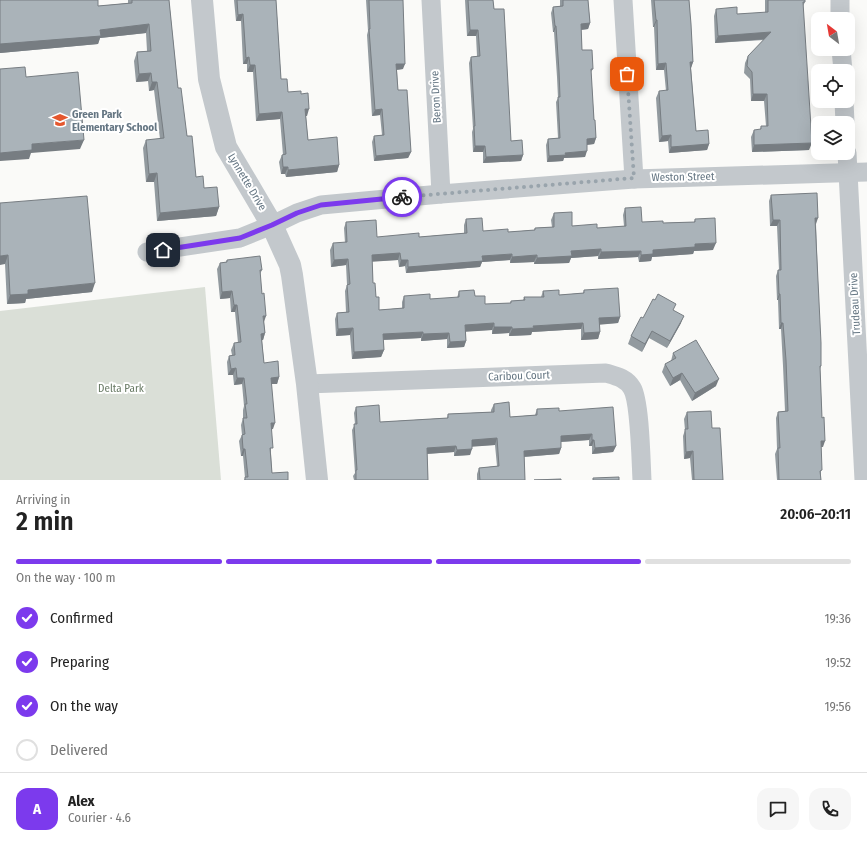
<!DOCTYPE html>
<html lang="en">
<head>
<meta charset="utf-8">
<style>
  :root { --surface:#fff; --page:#f6f6f6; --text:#222; --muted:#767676; --line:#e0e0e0; --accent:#7c3aed }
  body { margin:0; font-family:"Fira Sans Condensed",sans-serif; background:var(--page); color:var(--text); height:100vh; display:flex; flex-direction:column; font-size:15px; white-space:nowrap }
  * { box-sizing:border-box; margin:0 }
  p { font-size:13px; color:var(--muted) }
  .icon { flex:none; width:22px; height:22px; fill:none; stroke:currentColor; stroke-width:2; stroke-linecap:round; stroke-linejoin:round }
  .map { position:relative; height:480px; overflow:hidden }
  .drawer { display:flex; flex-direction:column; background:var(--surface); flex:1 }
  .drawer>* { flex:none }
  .needle { width:26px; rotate:329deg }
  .buttons { position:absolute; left:811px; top:12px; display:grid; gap:8px }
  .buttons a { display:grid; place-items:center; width:44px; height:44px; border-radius:8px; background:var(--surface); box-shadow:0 4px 16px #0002; font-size:20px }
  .pin { position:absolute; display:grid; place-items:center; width:34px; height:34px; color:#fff; margin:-17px; border-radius:8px; box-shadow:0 2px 6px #0006 }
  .courier { position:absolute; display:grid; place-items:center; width:40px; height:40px; margin:-20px; border:3px solid #7c3aed; border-radius:50%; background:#fff; color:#222; box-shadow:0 1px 5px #0007 }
  .summary em { font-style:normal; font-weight:600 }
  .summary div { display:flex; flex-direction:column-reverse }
  .summary { display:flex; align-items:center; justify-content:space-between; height:68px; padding:0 16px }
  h1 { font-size:26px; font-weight:600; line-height:30px }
  .bar { display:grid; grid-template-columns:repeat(4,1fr); gap:6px 4px; align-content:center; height:48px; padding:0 16px }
  .bar i { height:5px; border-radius:3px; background:var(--line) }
  .bar .on { background:var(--accent) }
  .bar p { grid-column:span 4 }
  .line { display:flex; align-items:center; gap:10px; padding:0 16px; border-top:1px solid var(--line) }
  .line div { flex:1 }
  .round { display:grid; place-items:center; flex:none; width:42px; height:42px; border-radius:12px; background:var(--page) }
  ol { padding:0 16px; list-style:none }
  li { display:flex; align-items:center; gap:12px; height:44px }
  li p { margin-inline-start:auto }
  li .icon { padding:4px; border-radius:50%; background:var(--accent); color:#fff; stroke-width:4 }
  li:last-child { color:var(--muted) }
  li i { width:22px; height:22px; border:2px solid var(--line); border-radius:50% }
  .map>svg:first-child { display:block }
  .green { fill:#dadfd7 }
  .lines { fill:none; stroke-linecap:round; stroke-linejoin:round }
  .minor { stroke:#c3c8cc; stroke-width:19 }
  .tertiary { stroke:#c3c8cc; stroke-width:22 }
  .wall { fill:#929a9f }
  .shaded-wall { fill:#777d82 }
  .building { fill:#aab3b9; stroke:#777d82 }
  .done { stroke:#99a4ac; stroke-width:4; stroke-dasharray:0 7.2 }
  .route { stroke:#7c3aed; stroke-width:5 }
  .labels { text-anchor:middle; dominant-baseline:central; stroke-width:4; stroke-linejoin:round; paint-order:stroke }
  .street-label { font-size:11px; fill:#657683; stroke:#fff }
  .poi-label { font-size:11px; font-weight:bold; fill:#657683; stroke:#fff; text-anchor:start }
  .park-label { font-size:11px; fill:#687a64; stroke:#fff }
</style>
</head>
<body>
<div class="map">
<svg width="867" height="480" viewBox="0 0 867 480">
  <rect width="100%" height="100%" fill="#fafaf8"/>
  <path class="green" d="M205 287 221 480H0V311Z"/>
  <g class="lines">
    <g class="minor">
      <path d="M431 0 441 194"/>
      <path d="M623 0 634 179"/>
      <path d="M840 0V19"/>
      <path d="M841 49 843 71"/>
      <path d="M844 101 845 123"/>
      <path d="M847 153 864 480"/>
      <path d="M147 252 240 238 272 225 297 213 321 205 441 194 634 179 867 172"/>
      <path d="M307 384 606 373C616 376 626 378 632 388 640 401 641 462 642 480"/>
    </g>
    <path class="tertiary" d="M202 0 209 79 226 147 272 225 290 265 292 275 307 384 317 480"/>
  </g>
  <g class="wall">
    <path d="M0 0 98 6 128 3V0H169L178 88 187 136 196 177 204 188 219 207 216 216 157 221 154 182H146L143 148 146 140 160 139 154 90 149 91 148 81 136 82 134 61 137 52 147 51 146 33 100 38 98 44 0 53Z"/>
    <path d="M234 0H276L281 79 288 92 301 94 307 116H306L308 140 339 165 337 172 286 177 285 174H281L279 162 282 155H283L280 119 256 121 253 72H247V64H243L241 21H236Z"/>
    <path d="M366 0H403V69L397 70 398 90 411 152 408 158 374 161 372 142 374 136 382 135 380 115 372 116 367 35 368 31Z"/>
    <path d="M465 0H493L494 9 511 141 523 155 521 161 483 163V152H473L472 132 473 129 469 63 471 57 477 56 476 36H467Z"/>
    <path d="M560 0H588L590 23 588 29 581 30 582 50 593 69 591 72 594 120 596 138 594 144 587 145 585 157 564 158 563 161 547 162 546 145 548 139 558 138 556 102 558 98 557 77 554 32H553L551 13 553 7 560 6Z"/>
    <path d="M651 0H689L693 62 691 68 696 131 709 144 707 150 669 153 668 141 659 142 656 98 659 91H666L664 70H656L654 27H653Z"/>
    <path d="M765 0H805V2L803 6 809 150 752 152 751 137 754 130H760L761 126H766L764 101H751L750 79 744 73 745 63 748 56 764 40 715 43 714 16 716 9 737 14 765 13Z"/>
    <path d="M771 195 816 224 821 366 820 369 823 447H821V480H777L775 454 777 449 776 418 778 412 785 411 783 366 781 329H779L778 300H777L776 276 778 270H779L777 226H770L769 201Z"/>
    <path d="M0 203 92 292 26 299 25 303 7 304 5 264Z"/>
    <path d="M625 208 642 222 663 223 694 222 695 219 713 250 694 251 693 254 652 257 651 261 639 262 638 257 598 259V256L571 258 569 263 534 264V262L510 263V260L482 262 480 267 406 273 405 266 399 267 398 260 372 261 373 283 379 310 402 308V302L404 296 430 299 457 298 459 291 475 296 485 304 510 303 511 301 523 300 524 297H541L543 291 559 295 583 293 584 290 620 317 618 323 600 324V332L598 339 581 340V329L532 332 531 335 509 336V333L492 334V330L466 331V341L464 347 447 348V339L421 341V338L383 340 384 350 381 357 352 359 350 335 336 336 335 319 337 313 346 312 345 291 347 285 346 265 331 267 330 250 333 243H345L344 228 346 222 377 237H419L464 233V225L466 219 483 231 508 232 534 230 535 228 552 227 551 220 554 213 572 226 597 228 624 226 623 215Z"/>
    <path d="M227 260 262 270 260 274 265 333 263 340H262L264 363 279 377 277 384H271L273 429H271V453L272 473 288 480H244L245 478 243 456H241L239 441 242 435 241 425 243 418V410L244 406 242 384 234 385 233 375H228L227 362 229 356 232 355 231 350 234 343H238L235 312H231L230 298 220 299 217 269 220 263 226 262Z"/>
    <path d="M674 311 681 323 667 348 649 338 642 352 628 344 631 336 643 318Z"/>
    <path d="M673 353 716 386 692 401 680 380 670 386 662 372 665 364 671 361Z"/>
    <path d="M494 404 510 417 535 415 537 409 559 411 616 446 613 452 592 454V446H589V440L561 442V448L559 454 524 457 525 480H477V474L479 468 497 466 495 445 472 446 470 455 454 456V452L427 454 428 480H354L353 476 355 473 352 430 355 424 354 413 356 407 380 422 447 418 448 414 491 412V410Z"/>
    <path d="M687 412 712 428 723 480H692L690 458 684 459 683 436 685 430 684 419Z"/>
  </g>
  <g class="shaded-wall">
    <path d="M243 14 241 21H236L238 15Z"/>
    <path d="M656 20H657L654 27H653Z"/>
    <path d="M590 23 588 29 579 30 581 24Z"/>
    <path d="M149 24 146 33 100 38 98 44 0 53V44L100 30Z"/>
    <path d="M555 26H556L554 32H553Z"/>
    <path d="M470 30H478L476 36H467Z"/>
    <path d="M771 32 768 39 715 43 718 36Z"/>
    <path d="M249 57 247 64H243L246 58Z"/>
    <path d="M690 62H693L691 68Z"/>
    <path d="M666 63 664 70H656L658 64Z"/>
    <path d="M396 64H405L403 69 394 70Z"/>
    <path d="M250 65H255L253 72H247Z"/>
    <path d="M151 73 148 81 136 82 139 74Z"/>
    <path d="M152 82H157L154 90 149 91Z"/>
    <path d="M753 94H767L764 101H751Z"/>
    <path d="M305 109H309L307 116H303Z"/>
    <path d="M382 109 380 115 372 116 375 110Z"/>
    <path d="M282 112 280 119 256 121 259 114Z"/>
    <path d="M671 135 668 141 659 142 662 136Z"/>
    <path d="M596 138 594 144 584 145 587 139Z"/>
    <path d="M84 140 80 149 31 153 29 159 0 161V153L32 144Z"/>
    <path d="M812 143 809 150 752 152 754 145Z"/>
    <path d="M709 144 707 150 669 153 671 147Z"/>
    <path d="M475 146H485L483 152H473Z"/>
    <path d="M587 151 585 157 564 158 563 161 547 162 549 156 565 153Z"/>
    <path d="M411 152 408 158 374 161 376 156Z"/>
    <path d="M523 155 521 161 483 163 486 157Z"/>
    <path d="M339 165 337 172 286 177 288 170Z"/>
    <path d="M283 167H288L285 174H281Z"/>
    <path d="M157 173 154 182H146L149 174Z"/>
    <path d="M219 207 216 216 157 221 160 213Z"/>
    <path d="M815 218H818L816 224H813Z"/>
    <path d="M773 220H780L777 226H770Z"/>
    <path d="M716 243 713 250 694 251 693 254 652 257 651 261 639 262 641 255 653 250 695 244Z"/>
    <path d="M601 249 598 256 571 258 569 263 534 264 537 258 571 251Z"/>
    <path d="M641 251 638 257 598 259 601 252Z"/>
    <path d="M400 253 398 260 369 262 372 255Z"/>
    <path d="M512 254 510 260 482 262 480 267 406 273 408 267 482 256Z"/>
    <path d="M8 255 5 264 0 265V256Z"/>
    <path d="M537 255 534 262 510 263 512 257Z"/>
    <path d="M348 259 346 265 331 267 334 260Z"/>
    <path d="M401 260H408L405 266 399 267Z"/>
    <path d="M95 283 92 292 26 299 25 303 7 304 10 295 28 290Z"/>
    <path d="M232 291 230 298 220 299 222 292Z"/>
    <path d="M779 294H780L778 300H777Z"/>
    <path d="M234 305H237L235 312H231Z"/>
    <path d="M263 316H266L264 322Z"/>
    <path d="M684 316 681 323 667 348 670 341Z"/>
    <path d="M620 317 618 323 597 325 599 318Z"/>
    <path d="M494 323 492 330 463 332 465 325Z"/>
    <path d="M583 323 581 329 532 332 531 335 509 336 512 329 533 326Z"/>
    <path d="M781 323H783L781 329H779Z"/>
    <path d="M494 327H512L509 333 492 334Z"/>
    <path d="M353 328 350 335 336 336 338 329Z"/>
    <path d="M652 331 649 338 642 352 645 344Z"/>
    <path d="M423 332 421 338 380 340 383 334Z"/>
    <path d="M600 332 598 339 581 340 584 333Z"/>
    <path d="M265 333 263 340 259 341 261 334Z"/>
    <path d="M449 333 447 339 421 341 423 334Z"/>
    <path d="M466 341 464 347 447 348 450 342Z"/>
    <path d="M384 350 381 357 352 359 354 352Z"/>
    <path d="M236 368 233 375H228L231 369Z"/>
    <path d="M682 373 680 380 670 386 673 378Z"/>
    <path d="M279 377 277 384H268L271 378Z"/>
    <path d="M237 378H244L242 384 234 385Z"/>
    <path d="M719 379 716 386 692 401 695 393Z"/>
    <path d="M271 423H275L273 429 268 430Z"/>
    <path d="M592 434 589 440 558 442 561 436Z"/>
    <path d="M497 438 495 445 469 447 472 440Z"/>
    <path d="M592 440H594L592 446H589Z"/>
    <path d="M821 441H825L823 447H819Z"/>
    <path d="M456 446 454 452 424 454 427 448Z"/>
    <path d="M616 446 613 452 592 454 595 448Z"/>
    <path d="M561 448 559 454 521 457 524 451Z"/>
    <path d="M243 449H245L243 456H241Z"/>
    <path d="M472 449 470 455 454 456 457 450Z"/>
    <path d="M693 451 690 458 684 459 686 452Z"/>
  </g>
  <g class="building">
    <path d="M0 0H98V6L132 3V0H169L178 88H181L187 136H192L196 177 203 176 204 188 217 187 219 207 160 213 157 173 149 174 146 140 164 138 157 82H152L151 73 139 74 137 52 151 51 149 24 100 30 101 36 0 44Z"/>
    <path d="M237 0H276L281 79H287L288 92 301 91V94L308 93 309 109H305L308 140 337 137 339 165 288 170V167H283L282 155 286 154 282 112 259 114 255 65H250L249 57 246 58 243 14 238 15Z"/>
    <path d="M369 0H403L405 64H396L398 90H407L411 152 376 156 374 136 384 135 382 109 375 110 369 29H370Z"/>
    <path d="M468 0H493L494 9H504L511 141 522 140 523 155 486 157 485 146H475L474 126H475L471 57 480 56 478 30H470Z"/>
    <path d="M563 0H588L590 23 581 24 582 50H592L593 69H591L594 120H595L596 138 587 139V151L565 153 566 155 549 156 548 139 560 138 558 97H560L559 71 556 26H555L553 7 563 6Z"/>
    <path d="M654 0H689L691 24 693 62H690L696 131 708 130 709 144 671 147V135L662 136 659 91 668 90 666 63 658 64 657 20H656Z"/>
    <path d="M768 0H805V2H803L812 143 754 145V130L761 129V126H768L767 94H753L752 72 747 66 748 56 771 32 718 36 716 9 737 7V14L768 12Z"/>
    <path d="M25 67 26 77 78 72 84 140 32 144V150L0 153V69Z"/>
    <path d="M817 193 818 218H815L821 343V366H820L822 418 824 417 825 441H821L822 470 820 471 821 480H779L778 448H780L778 412 788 411 786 360 783 323H781L780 294H779L778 270H781L780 220H773L771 195Z"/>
    <path d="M87 196 95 283 28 290V294L10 295 8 255 0 256V203Z"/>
    <path d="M641 207 642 222 663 221V223L695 222V219L715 218 716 243 695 244V247L653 250V254L641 255V251L601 252V249L571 251 572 256 537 258V255L512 257V254L482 256 483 261 408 267V260H401L400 253 372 255 373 283H375L376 297H379V310L404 308V296L430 294V299L459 297V291L474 290 475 296H485V304L511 303V301L525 300 524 297H544L543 291 559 290V295L584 293V290L618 288 620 317 599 318 600 332 584 333 583 323 533 326 534 328 512 329V327H494V323L465 325 466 341 450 342 449 333 423 334V332L383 334 384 350 354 352 353 328 338 329 337 313 349 312 347 285 350 284 348 259 334 260 333 243 347 242 346 222 376 220 377 237 419 233V237L467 233 466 219 482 218 483 231 508 229V232L535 230V228L554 227V213L572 212V226L597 224V228L626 226 625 208Z"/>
    <path d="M260 256 262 270H260L262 294 264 293 266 316H263L265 333 261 334 264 363 278 361 279 377 271 378 275 423H271L273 448H270L272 473 288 472V480H245V477H248L245 449H243L242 435 245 434 243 418H247L245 404H247L244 378H237L236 368 231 369 229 356 235 355 234 343 241 342 237 305H234L232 291 222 292 220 263 227 262V260Z"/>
    <path d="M658 294 676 304 673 310 684 316 670 341 652 331 645 344 631 336 641 317 643 318 653 299 655 300Z"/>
    <path d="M696 340 719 379 695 393 682 373 673 378 665 364 676 358 673 353Z"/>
    <path d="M509 402 510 417 537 415V409L559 408V411L613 407 616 446 595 448 594 440H592V434L561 436V448L524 451 525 480H480L479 468 499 466 497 438 472 440V449L457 450 456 446 427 448 428 480H356V470H357L354 424H357L356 407 379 405 380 422 448 418V414L494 412V404Z"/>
    <path d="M711 411 712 428H720L723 480H694L693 451 686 452 685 429H688L687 412Z"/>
    <path d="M619 477V480H593V478Z"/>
    <path d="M561 479V480H534Z"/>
  </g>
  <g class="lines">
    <path class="done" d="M402 197 634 178 627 74"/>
    <path class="route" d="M163 250 240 238 272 225 297 213 321 205 402 197"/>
  </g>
  <defs>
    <g id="school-bare" transform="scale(1.2)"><path d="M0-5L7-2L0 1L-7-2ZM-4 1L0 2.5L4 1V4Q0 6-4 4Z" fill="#e4572e" stroke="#fff" stroke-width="2.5" paint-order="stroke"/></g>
  </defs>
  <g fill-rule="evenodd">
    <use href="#school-bare" x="60" y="120"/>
  </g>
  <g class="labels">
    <g class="street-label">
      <text transform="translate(436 97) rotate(-93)">Beron Drive</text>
      <text transform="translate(683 177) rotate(-1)">Weston Street</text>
      <text transform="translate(247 182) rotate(59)">Lynnette Drive</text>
      <text transform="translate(855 304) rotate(-93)">Trudeau Drive</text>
      <text transform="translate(519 376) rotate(-2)">Caribou Court</text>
    </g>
    <g class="poi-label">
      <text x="72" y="114">Green Park<tspan x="72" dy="13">Elementary School</tspan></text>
    </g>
    <g class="park-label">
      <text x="121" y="388">Delta Park</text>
    </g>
  </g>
</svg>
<div class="buttons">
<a><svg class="needle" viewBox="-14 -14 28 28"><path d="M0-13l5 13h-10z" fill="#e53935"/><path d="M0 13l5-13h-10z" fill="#767676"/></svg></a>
<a><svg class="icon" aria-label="locate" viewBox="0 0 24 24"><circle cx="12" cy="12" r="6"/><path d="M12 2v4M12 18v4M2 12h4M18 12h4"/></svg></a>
<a><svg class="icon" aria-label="layers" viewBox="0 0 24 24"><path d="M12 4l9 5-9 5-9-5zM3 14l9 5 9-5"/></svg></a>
</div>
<div class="pin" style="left:627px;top:74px;background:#ea580c"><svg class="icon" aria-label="bag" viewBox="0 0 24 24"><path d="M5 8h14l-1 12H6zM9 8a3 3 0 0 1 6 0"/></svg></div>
<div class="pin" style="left:163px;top:250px;background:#1f2937"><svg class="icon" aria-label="home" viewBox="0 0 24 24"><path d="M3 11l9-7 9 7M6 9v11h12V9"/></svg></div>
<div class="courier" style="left:402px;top:197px"><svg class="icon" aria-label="bike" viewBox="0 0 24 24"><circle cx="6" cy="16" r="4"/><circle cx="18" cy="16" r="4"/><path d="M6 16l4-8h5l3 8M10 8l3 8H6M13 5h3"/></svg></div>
</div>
<section class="drawer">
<div class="summary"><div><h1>2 min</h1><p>Arriving in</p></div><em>20:06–20:11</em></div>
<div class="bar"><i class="on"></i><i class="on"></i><i class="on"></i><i></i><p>On the way · 100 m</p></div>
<ol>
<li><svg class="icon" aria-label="check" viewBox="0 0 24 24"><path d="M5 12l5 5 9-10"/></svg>Confirmed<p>19:36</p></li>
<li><svg class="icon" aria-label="check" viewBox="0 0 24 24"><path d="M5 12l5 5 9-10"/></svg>Preparing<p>19:52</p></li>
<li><svg class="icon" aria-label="check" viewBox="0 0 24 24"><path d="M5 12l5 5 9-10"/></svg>On the way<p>19:56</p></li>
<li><i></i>Delivered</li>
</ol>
<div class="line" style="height:72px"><b class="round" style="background:var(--accent);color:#fff">A</b><div><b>Alex</b><p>Courier · 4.6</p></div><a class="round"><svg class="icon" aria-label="chat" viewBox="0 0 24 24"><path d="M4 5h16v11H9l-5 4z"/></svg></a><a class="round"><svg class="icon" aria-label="phone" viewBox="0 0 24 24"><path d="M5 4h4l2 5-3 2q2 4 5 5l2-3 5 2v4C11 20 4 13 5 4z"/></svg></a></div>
</section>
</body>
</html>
